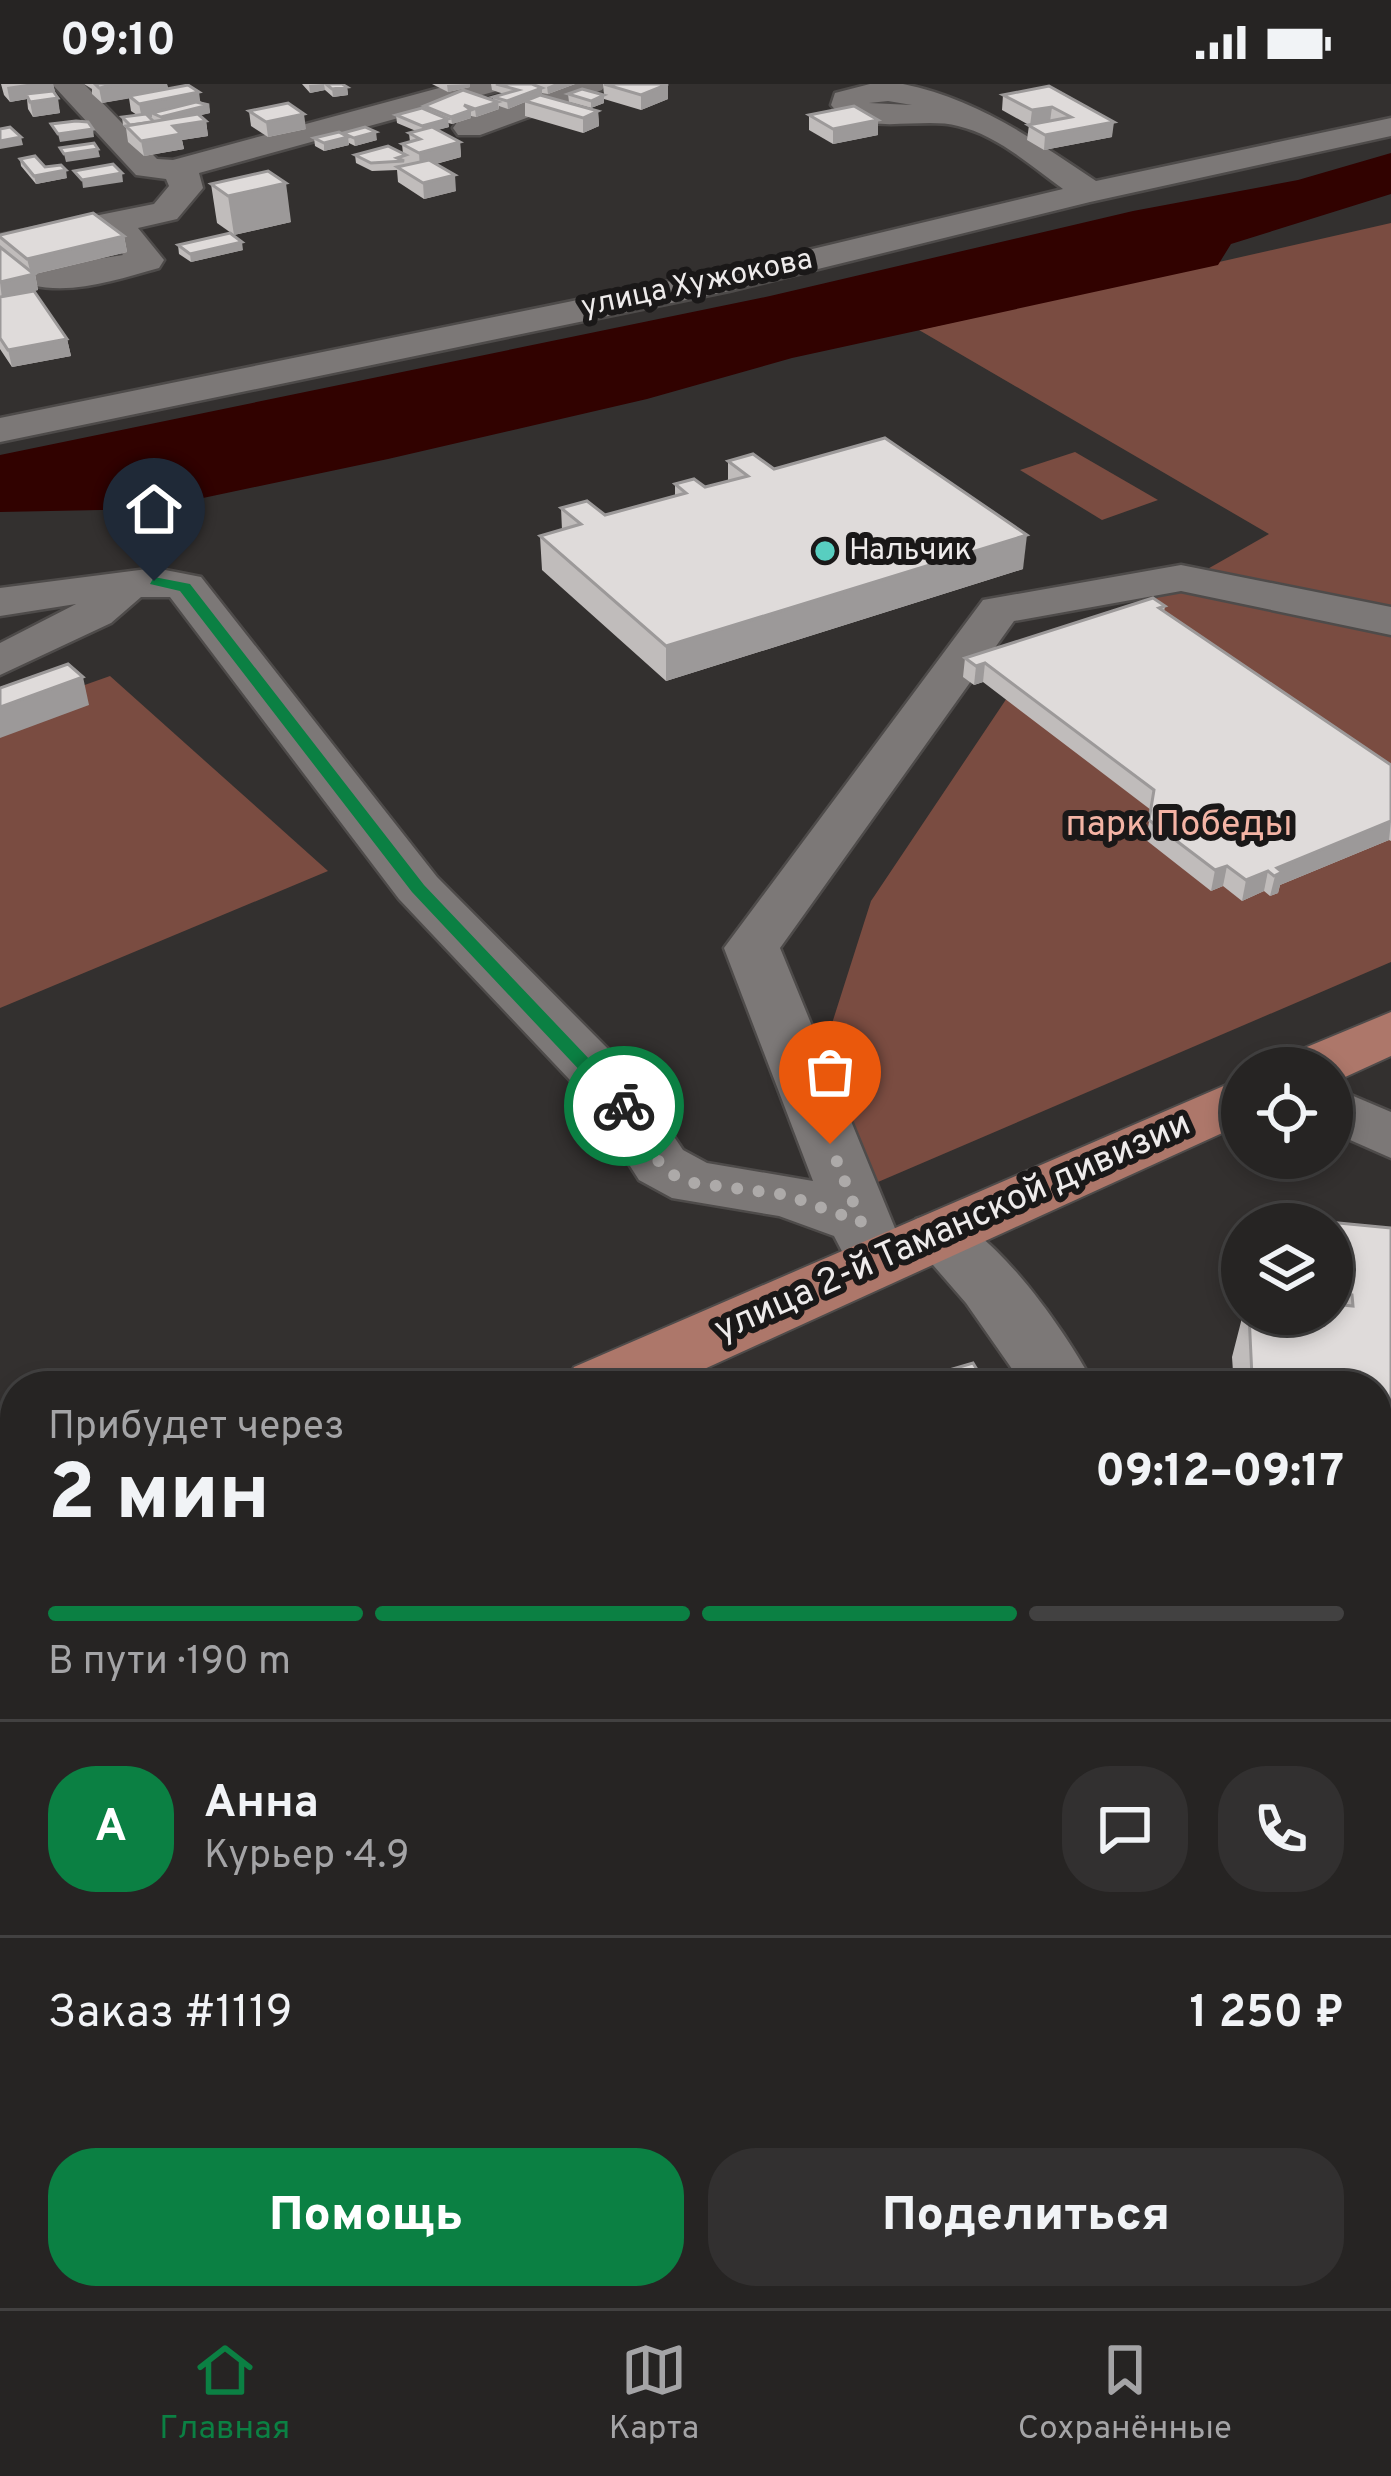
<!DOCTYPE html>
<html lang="ru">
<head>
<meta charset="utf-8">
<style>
  :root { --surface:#262423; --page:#323030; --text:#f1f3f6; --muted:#a4a4a6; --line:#424141; --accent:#0b8043 }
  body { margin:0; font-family:Overpass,sans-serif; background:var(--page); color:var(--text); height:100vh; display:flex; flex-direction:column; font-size:45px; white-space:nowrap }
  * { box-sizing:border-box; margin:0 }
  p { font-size:39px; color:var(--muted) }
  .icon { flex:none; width:66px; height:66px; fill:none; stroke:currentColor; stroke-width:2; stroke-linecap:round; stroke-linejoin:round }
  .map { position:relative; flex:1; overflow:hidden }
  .panel { position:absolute; left:0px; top:1287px; width:1392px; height:939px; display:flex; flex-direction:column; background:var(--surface); border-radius:48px 48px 0 0; box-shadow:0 6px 18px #0003,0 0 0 3px var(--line) }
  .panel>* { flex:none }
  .fabs { position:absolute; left:1221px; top:963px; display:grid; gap:24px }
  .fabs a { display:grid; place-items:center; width:132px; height:132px; border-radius:50%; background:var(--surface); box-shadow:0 6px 18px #0003,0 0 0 3px var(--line); font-size:60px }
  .pin { position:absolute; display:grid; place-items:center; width:102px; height:102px; color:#fff; margin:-123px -51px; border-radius:50% 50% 50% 0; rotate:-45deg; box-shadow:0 0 12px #0007 }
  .pin .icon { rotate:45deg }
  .courier { position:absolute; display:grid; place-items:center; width:120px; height:120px; margin:-60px; border:9px solid #0b8043; border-radius:50%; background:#fff; color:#222; box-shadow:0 3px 15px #0007 }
  .head em { font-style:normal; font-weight:800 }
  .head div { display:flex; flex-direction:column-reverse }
  .head { display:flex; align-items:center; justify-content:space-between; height:204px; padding:0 48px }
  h1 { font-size:78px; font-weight:800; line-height:90px }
  .bar { display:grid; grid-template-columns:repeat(4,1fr); gap:18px 12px; align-content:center; height:144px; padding:0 48px }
  .bar i { height:15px; border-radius:9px; background:var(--line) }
  .bar .active { background:var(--accent) }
  .bar p { grid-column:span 4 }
  .line { display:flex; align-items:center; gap:30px; padding:0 48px; border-top:3px solid var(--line) }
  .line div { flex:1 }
  .round { display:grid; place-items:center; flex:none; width:126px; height:126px; border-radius:48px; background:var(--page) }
  .button { display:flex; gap:24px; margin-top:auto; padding:24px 48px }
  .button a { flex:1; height:138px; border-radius:48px; background:var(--accent); color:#fff; font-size:48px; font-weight:800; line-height:138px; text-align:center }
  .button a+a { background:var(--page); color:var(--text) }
  .status { display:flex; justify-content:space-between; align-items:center; height:84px; padding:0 60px; background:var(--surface); direction:ltr }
  .status svg { height:33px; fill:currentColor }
  .menu { display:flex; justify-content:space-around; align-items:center; height:168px; border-top:3px solid var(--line); background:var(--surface); font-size:33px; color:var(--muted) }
  .menu a { display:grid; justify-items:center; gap:6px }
  .menu .active { color:var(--accent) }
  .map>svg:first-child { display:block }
  .green { fill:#7a4c41 }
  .water { fill:#310200 }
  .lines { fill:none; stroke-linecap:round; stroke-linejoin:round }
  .minor-casing { stroke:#4e4b4a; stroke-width:5 }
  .major-casing { stroke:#4e4b4a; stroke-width:4 }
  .minor { fill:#7c7877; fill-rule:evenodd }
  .major { fill:#ad776a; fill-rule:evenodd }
  .wall { fill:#c0bcbb }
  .shaded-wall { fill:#9c9999 }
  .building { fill:#dfdbda; stroke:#9c9999; stroke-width:3 }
  .route { fill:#0b8043 }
  .done { stroke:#adaaa9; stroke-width:12; stroke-dasharray:0 21.6 }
  .poi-dot { fill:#58cec0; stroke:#1a1818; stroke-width:4.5 }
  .labels { text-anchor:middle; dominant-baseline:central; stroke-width:12; stroke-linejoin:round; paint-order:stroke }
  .far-street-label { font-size:30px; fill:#eeebeb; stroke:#1a1818 }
  .far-poi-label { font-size:30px; fill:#eeebeb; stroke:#1a1818; text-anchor:start }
  .park-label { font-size:36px; fill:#f4b4a5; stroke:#1a1818 }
  .street-label { font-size:36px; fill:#eeebeb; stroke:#1a1818 }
</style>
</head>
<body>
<div class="status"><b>09:10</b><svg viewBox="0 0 49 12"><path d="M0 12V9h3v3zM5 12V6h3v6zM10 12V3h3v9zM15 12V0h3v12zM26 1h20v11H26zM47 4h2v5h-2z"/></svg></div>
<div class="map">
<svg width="1391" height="2224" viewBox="0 0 1391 2224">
  <rect width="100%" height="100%" fill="#33302f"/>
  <g class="green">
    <path d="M1391 139V878L871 1101 821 974 871 817 1023 590 1269 450 919 246Z"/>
    <path d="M1075 368 1158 416 1102 436 1020 386Z"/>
    <path d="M110 592 328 787 0 924V631Z"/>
  </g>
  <path class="water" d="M1391 69V110L1231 160 1218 181 792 274 647 315 388 375 151 425 0 428V371L770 212 1133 127 1298 96Z"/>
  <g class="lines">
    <g class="minor-casing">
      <g id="minor">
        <path d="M52 0H84L157 75 173 76 454 0H504L500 6 199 89 203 104 177 135 138 144 164 176 159 184C119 195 73 211 32 201L27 193 32 185 123 171 106 150 0 173V151L154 120 169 102 166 95 136 91Z"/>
        <path d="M562 0H606L602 6 480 51H458L453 44 458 37Z"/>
        <path d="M903 0C975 14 1035 56 1096 97L1391 34V52L1090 118 729 207 0 358V334L729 185 1063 105C1031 82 997 51 958 42 921 32 859 54 831 21L835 9 870 0ZM888 17 912 21 869 19Z"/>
        <path d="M1181 481 1391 523V551L1181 507 1014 537 780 864 901 1159 892 1175 869 1182 846 1175 834 1152 779 1132 672 1114 639 1096 586 1013 399 815 170 513H141L111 539 0 591V559L76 520 0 532V504L155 484 201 493 437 793 628 985 683 1066 707 1079 813 1097 724 864 983 516Z"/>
        <path d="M1332 1003 1391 1028V1074L1332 1048Z"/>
        <path d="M939 1128C996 1145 1067 1250 1095 1302H1024L966 1219 907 1151 916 1135Z"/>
        <path d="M1391 1392V1450L1377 1453V1395Z"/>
        <path d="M1391 1522V1586L1377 1590V1526Z"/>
        <path d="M1377 1811 1391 1817V1916L1377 1911Z"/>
        <path d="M15 1947V2033L0 2038V1950Z"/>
      </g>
    </g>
    <g class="major-casing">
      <g id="major">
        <path d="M1391 928V972L1332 999V984H1281L1290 970Z"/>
        <path d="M1242 994V1040L667 1302H563L574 1283Z"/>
        <path d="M15 1530V1600L0 1605V1536Z"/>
      </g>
    </g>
    <use href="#minor" class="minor"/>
    <use href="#major" class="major"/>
  </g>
  <g class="wall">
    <path d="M1 0H53L60 29 33 33 28 25 27 15 10 18 4 11Z"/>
    <path d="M84 0H167L168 4 209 21 210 29 200 31 206 37 208 52 182 56 184 65 144 72 128 58 126 44 123 41 122 33 137 31 131 27 129 14 102 19 92 10V5Z"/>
    <path d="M302 0H342L347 3 348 11 333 13 325 6 310 9Z"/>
    <path d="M432 0H470V3L448 8Z"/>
    <path d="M491 0H575L548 10 542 9V11L598 27 599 42 583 49 525 32V18L508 25 499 22V25L476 33 471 32V34L452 40 448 39 449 43 437 46 460 58 461 73 436 80 456 107 424 115 398 98 397 86 372 87 356 79 355 71 403 70 402 60 410 58 409 49 416 47 397 39 396 31 424 25V22L493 16V13L504 10 492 6Z"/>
    <path d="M603 0H668V15L641 26 604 15V19L591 24 569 18 568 10 604 11Z"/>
    <path d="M1049 2 1112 53 1044 66 1027 56 1029 41 1002 26 1003 11Z"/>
    <path d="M249 27 306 45 268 53 251 42Z"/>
    <path d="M809 31 878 51 833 60 809 46Z"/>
    <path d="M344 51 377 56 355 62 349 59V61L324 67 315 62 314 54Z"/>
    <path d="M20 75 45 83 67 94 36 100 21 82Z"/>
    <path d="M211 100 291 138 234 151 217 139Z"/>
    <path d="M0 151 124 152 127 168 35 190 38 206 33 207 67 255 71 272 12 283 0 265Z"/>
    <path d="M178 161 243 166 191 178 179 170Z"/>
    <path d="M728 377 774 385 1023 485 666 597 542 486 540 452 562 446 561 424 605 431 675 412V400L705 403 728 397Z"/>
    <path d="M1165 522 1164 528 1391 681V757L1389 756 1280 801 1278 809 1270 812 1264 807 1242 817 1223 802 1211 807 1146 756 1151 726 983 598 974 601 963 593 965 574Z"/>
    <path d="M1332 1140 1391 1144V1400L1377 1398V1302H1234L1232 1273 1243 1230H1332Z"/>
    <path d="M1391 1693V1753L1377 1733V1698Z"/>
    <path d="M643 2211H821L824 2224H646Z"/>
    <path d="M1224 2211H1345L1351 2224H1230Z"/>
  </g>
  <g class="shaded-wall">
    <path d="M27 0H53L56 11 26 10 27 15 10 18 7 3Z"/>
    <path d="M95 0H167L168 8 102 19 99 4Z"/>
    <path d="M324 0 325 6 310 9 309 1Z"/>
    <path d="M470 0V3L448 8 447 1Z"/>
    <path d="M554 0H575L548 10 547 3Z"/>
    <path d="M668 0V15L641 26V11Z"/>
    <path d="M347 3 348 11 333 13 332 5Z"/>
    <path d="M542 4V11L508 25 507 17Z"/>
    <path d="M199 8 201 23 209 21 210 29 162 41 161 33 152 29V33L142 35 139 20Z"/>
    <path d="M604 11V19L591 24V17Z"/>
    <path d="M58 14 60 29 33 33 30 18Z"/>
    <path d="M498 18 499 25 476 33 475 25Z"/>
    <path d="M1052 23 1050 38 1030 42 1032 26Z"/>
    <path d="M471 26V34L452 40 451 33Z"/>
    <path d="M598 27 599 42 583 49V34Z"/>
    <path d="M304 30 306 45 268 53 266 38Z"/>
    <path d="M448 35 449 43 423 50 422 42Z"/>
    <path d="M878 36V51L833 60V45Z"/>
    <path d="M206 37 208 52 182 56 184 65 144 72 141 57 173 42Z"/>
    <path d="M1114 38 1112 53 1044 66 1045 51Z"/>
    <path d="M93 45 94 53 60 58 58 50Z"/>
    <path d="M376 48 377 56 355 62 354 54Z"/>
    <path d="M21 53 23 61 0 65V57Z"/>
    <path d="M348 53 349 61 324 67V59Z"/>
    <path d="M460 58 461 73 420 84 419 69Z"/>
    <path d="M98 65 100 73 66 78 64 70Z"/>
    <path d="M66 86 67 94 36 100 34 92Z"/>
    <path d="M122 89 123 98 83 104 82 96Z"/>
    <path d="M455 91 456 107 424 115 423 99Z"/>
    <path d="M286 99 291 138 234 151 228 112Z"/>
    <path d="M124 152 127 168 35 190 38 206 2 215 0 198 31 190 27 175Z"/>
    <path d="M242 158 243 166 191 178 190 170Z"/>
    <path d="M67 255 71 272 12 283 8 266Z"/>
    <path d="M1027 451 1023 485 666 597V562Z"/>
    <path d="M985 579 983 598 974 601 976 582Z"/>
    <path d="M83 593 89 621 0 654V623Z"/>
    <path d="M1391 737 1389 756 1280 801 1278 809 1270 812 1277 784Z"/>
    <path d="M1227 782 1223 802 1211 807 1215 786Z"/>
    <path d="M1268 787 1264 807 1242 817 1246 796Z"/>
    <path d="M15 1840V1904L0 1909V1845Z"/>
    <path d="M15 2188V2211H30L0 2224V2193Z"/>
    <path d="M220 2211H226L228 2224H222Z"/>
    <path d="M525 2211H569L529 2224H527Z"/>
    <path d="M102 2216 106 2224H84L83 2221Z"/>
  </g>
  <g class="building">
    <path d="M95 0H122L99 4Z"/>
    <path d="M326 0H342L347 3 332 5Z"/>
    <path d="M496 0H532L542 4 507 17 493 13 518 6Z"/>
    <path d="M604 0H668L641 11Z"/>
    <path d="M188 1 199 8 139 20 129 12Z"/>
    <path d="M1049 2 1114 38 1045 51 1028 41 1071 33 1052 23 1032 26 1003 11Z"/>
    <path d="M582 5 604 11 591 17 568 10Z"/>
    <path d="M463 6 498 18 475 25 464 21 471 26 451 33 424 22Z"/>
    <path d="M53 7 58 14 30 18 26 10Z"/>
    <path d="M540 11 598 27 583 34 525 17Z"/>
    <path d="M196 18 209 21 161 33 152 29Z"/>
    <path d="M288 19 304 30 266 38 249 27Z"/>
    <path d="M854 22 878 36 833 45 809 31Z"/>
    <path d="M422 24 448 35 422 42 396 31Z"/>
    <path d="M146 30 154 38 130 41 122 33Z"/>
    <path d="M198 30 206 37 173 42 181 50 141 57 126 42Z"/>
    <path d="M76 37 88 38 93 45 58 50 51 40Z"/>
    <path d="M10 43 21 53 0 57V45Z"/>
    <path d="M365 43 376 48 354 54 343 49Z"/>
    <path d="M432 43 460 58 419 69 402 60 420 55 409 49Z"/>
    <path d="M339 48 348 53 324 59 314 54Z"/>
    <path d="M94 59 98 65 64 70 60 64Z"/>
    <path d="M388 62 406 71 397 74 404 77 371 79 355 71Z"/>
    <path d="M35 72 45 83 61 81 66 86 34 92 20 75Z"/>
    <path d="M429 76 455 91 423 99 397 83Z"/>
    <path d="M113 80 122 89 82 96 74 87Z"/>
    <path d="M268 87 286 99 228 112 211 100Z"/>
    <path d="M93 129 124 152 27 175 0 153V151Z"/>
    <path d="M230 149 242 158 190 170 178 161Z"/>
    <path d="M0 163 34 190 0 198Z"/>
    <path d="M34 207 67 255 8 266 0 254V213Z"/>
    <path d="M885 354 1027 451 666 562 540 452 581 440 561 424 587 417 605 431 686 409 675 400 694 395 705 403 748 392 728 377 753 370 774 385Z"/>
    <path d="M1153 514 1165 522 1159 524 1391 681V737L1277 784 1282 788 1274 792 1268 787 1246 796 1227 782 1215 786 1149 736 1154 706 985 579 976 582 965 574Z"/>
    <path d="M68 580 83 593 0 623V604Z"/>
    <path d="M1328 1138 1391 1144V1337L1377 1335V1302H1320L1252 1293 1249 1230H1332V1220L1353 1222 1352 1211 1335 1210 1332 1180V1140Z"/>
    <path d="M973 1279 987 1302 898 1301Z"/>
    <path d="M1391 1693V1722L1377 1702V1698Z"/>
    <path d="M15 1724V1840L0 1845V1729Z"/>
    <path d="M15 2080V2188L0 2193V2085Z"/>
    <path d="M82 2211H220L222 2224H103L102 2216 83 2221Z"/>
    <path d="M648 2211H821L824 2219 809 2224H652Z"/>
    <path d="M1239 2211H1345L1351 2224H1245Z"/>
  </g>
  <path class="route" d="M154 493 190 500 424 801 630 1018V1026H617L412 808 180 507 150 500Z"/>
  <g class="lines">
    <path class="done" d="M624 1022 661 1081 675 1092 694 1099 787 1111 861 1138 830 1060"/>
  </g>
  <circle class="poi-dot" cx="825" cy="467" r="12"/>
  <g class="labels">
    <g class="far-street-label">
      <text transform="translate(697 200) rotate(-12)">улица Хужокова</text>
    </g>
    <g class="far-poi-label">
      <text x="849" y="467">Нальчик</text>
    </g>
    <g class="park-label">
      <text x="1179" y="742">парк Победы</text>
    </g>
    <g class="street-label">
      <text transform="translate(953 1144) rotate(-24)">улица 2-й Таманской дивизии</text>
    </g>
  </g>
</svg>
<div class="fabs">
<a><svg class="icon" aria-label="locate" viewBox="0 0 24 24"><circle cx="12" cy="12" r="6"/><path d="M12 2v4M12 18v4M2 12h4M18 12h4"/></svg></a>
<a><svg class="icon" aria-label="layers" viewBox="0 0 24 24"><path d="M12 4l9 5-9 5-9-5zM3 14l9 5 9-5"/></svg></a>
</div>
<div class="pin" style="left:830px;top:1060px;background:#ea580c"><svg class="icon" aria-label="bag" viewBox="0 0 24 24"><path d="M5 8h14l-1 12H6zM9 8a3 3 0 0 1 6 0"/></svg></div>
<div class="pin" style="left:154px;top:497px;background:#1f2937"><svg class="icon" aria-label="home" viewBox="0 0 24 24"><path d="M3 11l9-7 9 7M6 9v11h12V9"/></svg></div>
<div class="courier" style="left:624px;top:1022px"><svg class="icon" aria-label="bike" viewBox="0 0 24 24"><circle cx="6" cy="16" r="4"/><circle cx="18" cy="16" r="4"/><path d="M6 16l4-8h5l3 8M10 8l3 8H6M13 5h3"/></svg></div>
<section class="panel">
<div class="head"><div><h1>2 мин</h1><p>Прибудет через</p></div><em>09:12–09:17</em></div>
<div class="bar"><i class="active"></i><i class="active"></i><i class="active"></i><i></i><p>В пути · 190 m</p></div>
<div class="line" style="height:216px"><b class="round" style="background:var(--accent);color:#fff">А</b><div><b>Анна</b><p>Курьер · 4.9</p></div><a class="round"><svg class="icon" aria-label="chat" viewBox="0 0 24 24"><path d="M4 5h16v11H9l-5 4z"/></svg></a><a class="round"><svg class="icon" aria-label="phone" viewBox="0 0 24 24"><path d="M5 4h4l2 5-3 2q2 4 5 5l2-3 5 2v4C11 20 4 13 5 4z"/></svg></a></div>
<div class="line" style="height:156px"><div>Заказ #1119</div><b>1 250 ₽</b></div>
<div class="button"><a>Помощь</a><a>Поделиться</a></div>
</section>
</div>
<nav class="menu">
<a class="active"><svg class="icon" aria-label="home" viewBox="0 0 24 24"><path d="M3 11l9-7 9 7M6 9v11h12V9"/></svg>Главная</a>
<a><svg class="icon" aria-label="map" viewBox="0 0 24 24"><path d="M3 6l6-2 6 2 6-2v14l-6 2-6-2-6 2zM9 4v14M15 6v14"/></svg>Карта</a>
<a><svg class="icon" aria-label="saved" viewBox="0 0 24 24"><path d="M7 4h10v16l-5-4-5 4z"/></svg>Сохранённые</a>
</nav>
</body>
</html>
